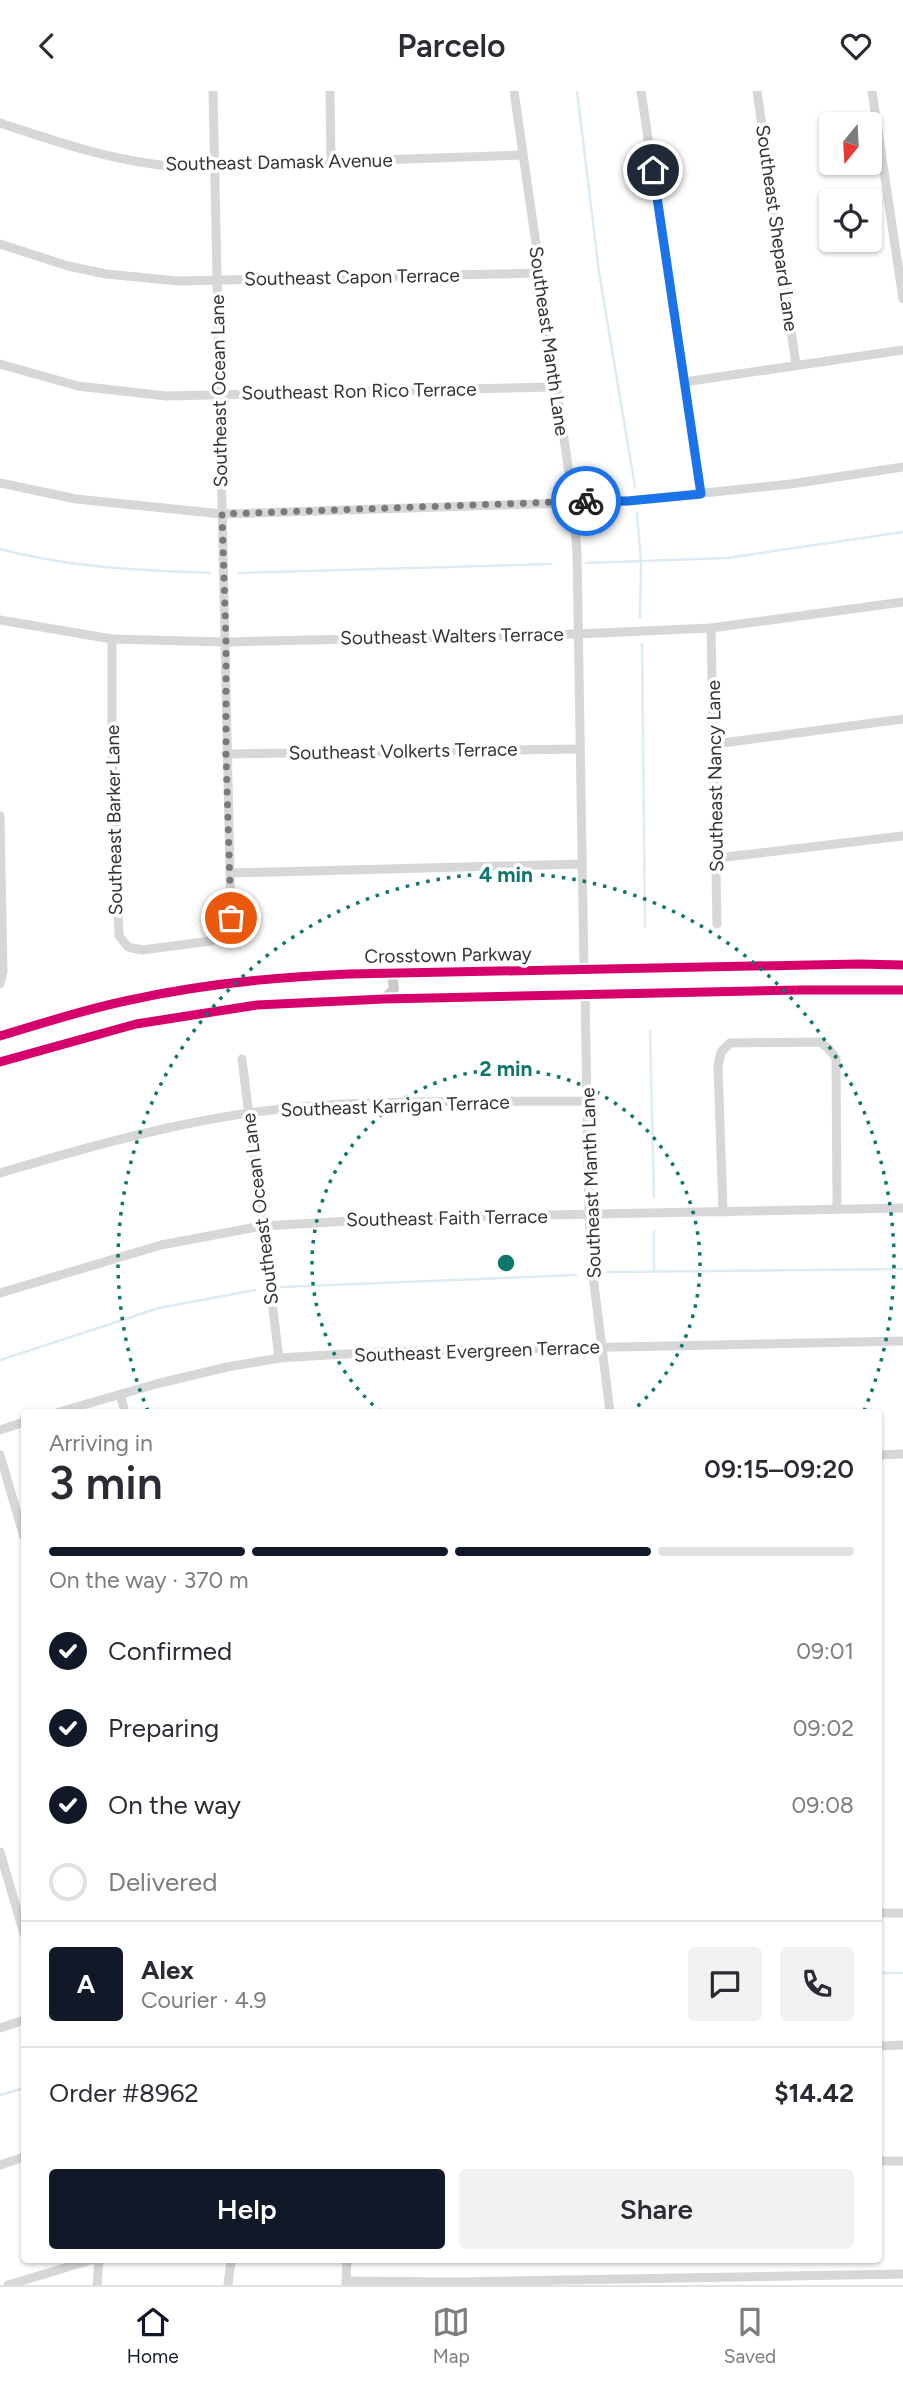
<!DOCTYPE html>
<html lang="en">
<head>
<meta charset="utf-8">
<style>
  :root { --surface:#fff; --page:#f2f2f3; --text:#2b2b33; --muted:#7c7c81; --line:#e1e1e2; --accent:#111827 }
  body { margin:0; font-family:Figtree,sans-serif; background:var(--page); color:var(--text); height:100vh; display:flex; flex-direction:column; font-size:26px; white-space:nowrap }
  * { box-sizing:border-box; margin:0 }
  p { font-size:23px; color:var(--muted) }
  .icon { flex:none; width:38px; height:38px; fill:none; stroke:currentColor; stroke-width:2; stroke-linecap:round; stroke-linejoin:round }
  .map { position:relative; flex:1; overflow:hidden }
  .sheet { position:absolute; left:21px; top:1318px; width:861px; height:854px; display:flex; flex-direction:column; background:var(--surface); border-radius:7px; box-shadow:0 2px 5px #0004 }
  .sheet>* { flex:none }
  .needle { width:46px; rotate:198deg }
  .tools { position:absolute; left:819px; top:21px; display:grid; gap:14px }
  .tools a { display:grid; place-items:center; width:63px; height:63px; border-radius:7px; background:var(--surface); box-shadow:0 2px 5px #0004; font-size:35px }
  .pin { position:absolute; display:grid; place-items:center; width:60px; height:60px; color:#fff; margin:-30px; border:4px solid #fff; border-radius:50%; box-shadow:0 2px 7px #0007 }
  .courier { position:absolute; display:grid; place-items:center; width:70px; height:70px; margin:-35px; border:5px solid #1a73e8; border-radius:50%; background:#fff; color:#222; box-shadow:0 2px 9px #0007 }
  .head em { font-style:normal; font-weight:600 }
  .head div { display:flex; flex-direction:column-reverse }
  .head { display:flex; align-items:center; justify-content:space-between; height:119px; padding:0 28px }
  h1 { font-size:46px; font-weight:600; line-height:52px }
  .bar { display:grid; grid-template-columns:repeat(4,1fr); gap:10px 7px; align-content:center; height:84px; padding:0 28px }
  .bar i { height:9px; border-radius:5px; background:var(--line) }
  .bar .current { background:var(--accent) }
  .bar p { grid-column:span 4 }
  .line { display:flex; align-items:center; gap:18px; padding:0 28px; border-top:2px solid var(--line) }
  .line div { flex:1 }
  .round { display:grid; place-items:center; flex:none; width:74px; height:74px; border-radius:7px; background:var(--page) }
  ol { padding:0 28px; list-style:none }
  li { display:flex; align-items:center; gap:21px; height:77px }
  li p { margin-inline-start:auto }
  li .icon { padding:7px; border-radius:50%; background:var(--accent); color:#fff; stroke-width:4 }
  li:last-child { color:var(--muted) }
  li i { width:38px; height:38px; border:4px solid var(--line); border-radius:50% }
  .primary-button { display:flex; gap:14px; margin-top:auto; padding:14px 28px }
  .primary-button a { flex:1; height:80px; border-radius:7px; background:var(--accent); color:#fff; font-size:28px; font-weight:600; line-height:80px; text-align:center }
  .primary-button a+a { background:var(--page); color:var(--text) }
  header { display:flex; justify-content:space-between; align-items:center; height:91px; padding:0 28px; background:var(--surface); font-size:32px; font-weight:600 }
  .dock { display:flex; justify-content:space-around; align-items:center; height:98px; border-top:2px solid var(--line); background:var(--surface); font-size:19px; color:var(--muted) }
  .dock a { display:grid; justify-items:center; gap:4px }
  .dock .current { color:var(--accent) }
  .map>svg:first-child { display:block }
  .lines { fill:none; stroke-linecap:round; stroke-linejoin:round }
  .stream { stroke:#ddebf3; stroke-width:2.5 }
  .minor { stroke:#d7d7d7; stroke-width:9 }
  .major { stroke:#cacaca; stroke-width:10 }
  .cycleway-casing { stroke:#fff; stroke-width:13 }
  .cycleway { stroke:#d6006c; stroke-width:9 }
  .done { stroke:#7a7a7a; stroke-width:7; stroke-dasharray:0 12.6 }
  .route { stroke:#1a73e8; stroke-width:9 }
  .ring { fill:none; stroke:#0f766e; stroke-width:3.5; stroke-dasharray:3.5 7 }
  .labels { text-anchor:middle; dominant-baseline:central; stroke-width:7; stroke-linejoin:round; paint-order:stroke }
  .street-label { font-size:19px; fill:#333; stroke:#fff }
  .centre { fill:#0f766e; stroke:#fff; stroke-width:3.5 }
  .ring-label { font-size:21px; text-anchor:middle; font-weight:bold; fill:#0f766e; stroke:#fff; stroke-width:7; stroke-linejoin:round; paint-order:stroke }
</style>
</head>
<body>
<header><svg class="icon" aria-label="back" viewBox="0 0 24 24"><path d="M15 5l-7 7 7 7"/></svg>Parcelo<svg class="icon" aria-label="heart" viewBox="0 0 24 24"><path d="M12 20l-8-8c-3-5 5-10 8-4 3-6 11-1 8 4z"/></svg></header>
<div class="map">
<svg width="903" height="2194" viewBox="0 0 903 2194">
  <rect width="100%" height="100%" fill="#fff"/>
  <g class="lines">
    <g class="stream">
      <path d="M577 0 599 181 635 396"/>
      <path d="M637 422 641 471 640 526"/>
      <path d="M0 458C71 477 138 479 210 482"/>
      <path d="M586 472 727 467 903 441"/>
      <path d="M239 482 551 473"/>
      <path d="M642 553 645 836"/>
      <path d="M650 940 654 1106"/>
      <path d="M654 1179V1141"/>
      <path d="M607 1181 903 1178"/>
      <path d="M281 1196 576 1184"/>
      <path d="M0 1269 159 1217 255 1199"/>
      <path d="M878 1882H903"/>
      <path d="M0 2004 24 1997"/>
    </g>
    <g class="minor">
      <path d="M330 0 331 72"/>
      <path d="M514 0 573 410 577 462 584 879"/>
      <path d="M641 0 701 403"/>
      <path d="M757 0 796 274"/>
      <path d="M872 0 903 208"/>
      <path d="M0 32C61 52 111 70 177 76L522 64"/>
      <path d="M0 153 68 175 106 183 178 190 541 182"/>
      <path d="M0 273 78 295 166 305 555 296"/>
      <path d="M684 291 903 259"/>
      <path d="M0 392 76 408 222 423 628 410 791 393 903 376"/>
      <path d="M0 529 112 548 226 551 577 543 711 537 903 511"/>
      <path d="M711 537 717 833"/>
      <path d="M112 548V664L119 845 128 856 142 859 211 850 224 844 228 839 231 827 213 0"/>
      <path d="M715 653 903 628"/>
      <path d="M226 663 580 658"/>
      <path d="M0 725 3 881 0 893"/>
      <path d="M717 767 903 745"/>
      <path d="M230 782 582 773"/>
      <path d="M585 904 589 1124 593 1185 610 1321"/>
      <path d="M242 968 279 1267"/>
      <path d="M0 1082C107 1050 216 1020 328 1014 414 1009 502 1011 588 1010"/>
      <path d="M723 1121 718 975 721 961 730 952 820 951 829 958 836 967 837 1118"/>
      <path d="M0 1202 161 1154 262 1135 401 1127 903 1117"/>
      <path d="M120 1303 125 1321"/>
      <path d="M59 1321 156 1293 227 1276 279 1267 377 1261 903 1250"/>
      <path d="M0 1339 24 1331"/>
      <path d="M0 1364 24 1446"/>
      <path d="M878 1364 903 1363"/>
      <path d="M0 1761 24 1843"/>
      <path d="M878 1822H903"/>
      <path d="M0 1937 24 1929"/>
      <path d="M878 1955 903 1954"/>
      <path d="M878 2070H903"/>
      <path d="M0 2074 24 2066"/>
      <path d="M346 2190 457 2191 903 2183"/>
      <path d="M8 2194 94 2168"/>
      <path d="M97 2194 99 2168"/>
      <path d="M228 2194 231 2168"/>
      <path d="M346 2194 347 2168"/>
    </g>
    <g class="major">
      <path d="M384 908 394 898 392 882"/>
      <path d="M0 945C43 932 86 918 130 909 202 893 275 886 349 883L859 873 903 874"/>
      <path d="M0 971 136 933 257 914 384 908 801 899H903"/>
    </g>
    <g class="cycleway-casing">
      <g id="cycleway">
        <path d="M0 945C43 932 86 918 130 909 202 893 275 886 349 883L859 873 903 874"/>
        <path d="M0 971 136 933 257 914 384 908 801 899H903"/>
      </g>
    </g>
    <use href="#cycleway" class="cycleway"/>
  </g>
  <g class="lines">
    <path class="done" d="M231 827 226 663V551L222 423 586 410"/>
    <path class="route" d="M586 410H628L701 403 653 79"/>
  </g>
  <g class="ring">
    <path d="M381 1321A194 194 0 1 1 631 1321"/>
    <path d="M148 1320A388 388 0 1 1 864 1320"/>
  </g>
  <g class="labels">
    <g class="street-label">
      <text transform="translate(279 71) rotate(-1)">Southeast Damask Avenue</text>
      <text transform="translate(777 137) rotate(82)">Southeast Shepard Lane</text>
      <text transform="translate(352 186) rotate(-1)">Southeast Capon Terrace</text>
      <text transform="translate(549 250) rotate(82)">Southeast Manth Lane</text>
      <text transform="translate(219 300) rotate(-91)">Southeast Ocean Lane</text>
      <text transform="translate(359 300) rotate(-1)">Southeast Ron Rico Terrace</text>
      <text transform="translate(452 545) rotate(-1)">Southeast Walters Terrace</text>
      <text transform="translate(403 660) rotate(-1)">Southeast Volkerts Terrace</text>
      <text transform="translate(715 685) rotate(-91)">Southeast Nancy Lane</text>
      <text transform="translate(114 729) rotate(-91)">Southeast Barker Lane</text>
      <text transform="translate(448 864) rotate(-1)">Crosstown Parkway</text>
      <text transform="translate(395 1015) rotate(-2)">Southeast Karrigan Terrace</text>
      <text transform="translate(591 1092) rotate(-92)">Southeast Manth Lane</text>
      <text transform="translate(260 1118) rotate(-97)">Southeast Ocean Lane</text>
      <text transform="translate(447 1127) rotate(-1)">Southeast Faith Terrace</text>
      <text transform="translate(477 1260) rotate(-2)">Southeast Evergreen Terrace</text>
    </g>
  </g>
  <circle cx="506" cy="1172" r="10" class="centre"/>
  <g class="ring-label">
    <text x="506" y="791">4 min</text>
    <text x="506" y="985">2 min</text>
  </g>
</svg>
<div class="tools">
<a><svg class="needle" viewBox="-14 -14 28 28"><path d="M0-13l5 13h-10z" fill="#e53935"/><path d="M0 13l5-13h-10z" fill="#7c7c81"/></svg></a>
<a><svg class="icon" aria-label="locate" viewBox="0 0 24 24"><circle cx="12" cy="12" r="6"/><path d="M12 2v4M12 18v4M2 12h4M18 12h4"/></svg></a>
</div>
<div class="pin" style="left:231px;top:827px;background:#ea580c"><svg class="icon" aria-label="bag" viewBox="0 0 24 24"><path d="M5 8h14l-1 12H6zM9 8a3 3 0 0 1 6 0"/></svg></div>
<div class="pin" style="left:653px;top:79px;background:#1f2937"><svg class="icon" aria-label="home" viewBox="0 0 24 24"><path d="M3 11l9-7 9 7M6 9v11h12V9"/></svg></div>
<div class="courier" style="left:586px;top:410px"><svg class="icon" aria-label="bike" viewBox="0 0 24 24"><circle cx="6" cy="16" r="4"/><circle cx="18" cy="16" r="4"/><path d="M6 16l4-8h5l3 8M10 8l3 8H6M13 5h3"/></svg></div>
<section class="sheet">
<div class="head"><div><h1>3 min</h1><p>Arriving in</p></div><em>09:15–09:20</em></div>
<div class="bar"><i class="current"></i><i class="current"></i><i class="current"></i><i></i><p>On the way · 370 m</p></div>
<ol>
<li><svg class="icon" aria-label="check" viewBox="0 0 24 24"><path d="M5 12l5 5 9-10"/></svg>Confirmed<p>09:01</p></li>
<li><svg class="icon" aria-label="check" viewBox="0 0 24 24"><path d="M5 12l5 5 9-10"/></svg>Preparing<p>09:02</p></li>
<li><svg class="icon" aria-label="check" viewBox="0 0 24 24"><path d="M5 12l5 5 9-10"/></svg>On the way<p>09:08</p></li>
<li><i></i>Delivered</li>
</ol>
<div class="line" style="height:126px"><b class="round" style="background:var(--accent);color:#fff">A</b><div><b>Alex</b><p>Courier · 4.9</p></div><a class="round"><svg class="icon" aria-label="chat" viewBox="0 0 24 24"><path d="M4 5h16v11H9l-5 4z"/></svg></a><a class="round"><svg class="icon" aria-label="phone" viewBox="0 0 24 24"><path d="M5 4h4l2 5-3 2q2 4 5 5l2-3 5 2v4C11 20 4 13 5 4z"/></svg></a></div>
<div class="line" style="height:91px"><div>Order #8962</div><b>$14.42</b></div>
<div class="primary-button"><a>Help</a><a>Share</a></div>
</section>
</div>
<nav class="dock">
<a class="current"><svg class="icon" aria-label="home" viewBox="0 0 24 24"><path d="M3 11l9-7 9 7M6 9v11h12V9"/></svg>Home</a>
<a><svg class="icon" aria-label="map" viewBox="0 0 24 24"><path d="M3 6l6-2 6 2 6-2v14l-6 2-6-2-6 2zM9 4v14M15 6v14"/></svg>Map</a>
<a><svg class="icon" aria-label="saved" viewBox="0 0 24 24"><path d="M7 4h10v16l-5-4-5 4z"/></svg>Saved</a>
</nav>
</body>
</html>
